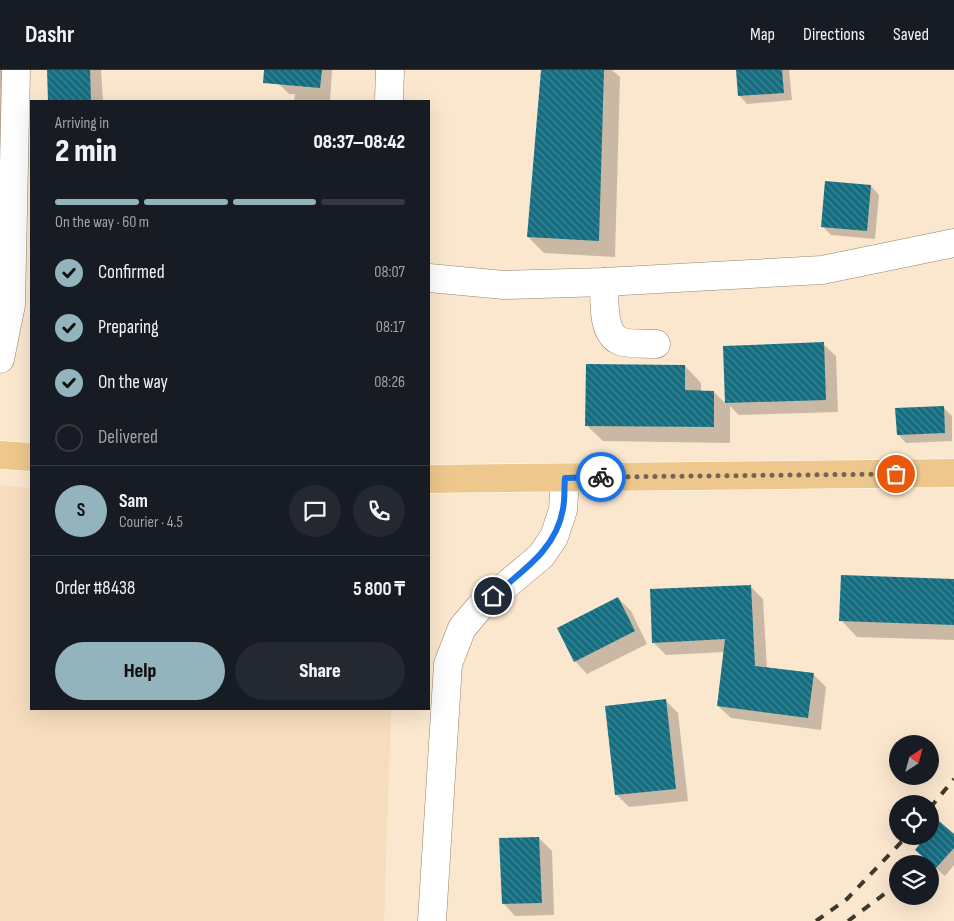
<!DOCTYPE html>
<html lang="en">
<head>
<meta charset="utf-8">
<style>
  :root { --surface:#171b24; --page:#242831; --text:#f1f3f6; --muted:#9ea1a6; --line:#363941; --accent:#93b4bc }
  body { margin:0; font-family:"Sofia Sans Condensed",sans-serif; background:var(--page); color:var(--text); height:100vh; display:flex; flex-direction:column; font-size:19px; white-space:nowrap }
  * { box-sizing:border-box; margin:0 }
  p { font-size:16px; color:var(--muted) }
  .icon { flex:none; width:28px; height:28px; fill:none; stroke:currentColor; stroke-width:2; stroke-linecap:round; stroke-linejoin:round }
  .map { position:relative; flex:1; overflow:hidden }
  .drawer { position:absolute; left:30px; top:30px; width:400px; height:610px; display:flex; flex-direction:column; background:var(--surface); border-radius:0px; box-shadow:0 5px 20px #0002 }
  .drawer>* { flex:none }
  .needle { width:32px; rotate:36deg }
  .fabs { position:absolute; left:889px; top:665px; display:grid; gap:10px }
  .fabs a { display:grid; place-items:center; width:50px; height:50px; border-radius:50%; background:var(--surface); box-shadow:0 5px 20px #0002; font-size:25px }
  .pin { position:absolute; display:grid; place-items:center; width:42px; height:42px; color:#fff; margin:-21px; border:2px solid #fff; border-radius:50%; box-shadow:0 1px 5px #0007 }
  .courier { position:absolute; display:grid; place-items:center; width:50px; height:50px; margin:-25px; border:4px solid #1a73e8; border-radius:50%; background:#fff; color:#222; box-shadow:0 1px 6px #0007 }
  .summary em { font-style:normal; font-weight:800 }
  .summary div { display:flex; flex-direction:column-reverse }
  .summary { display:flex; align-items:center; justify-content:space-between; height:85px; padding:0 25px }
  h1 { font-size:32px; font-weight:800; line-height:38px }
  .bar { display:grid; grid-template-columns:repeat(4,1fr); gap:8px 5px; align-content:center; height:60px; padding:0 25px }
  .bar i { height:6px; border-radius:4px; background:var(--line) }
  .bar .active { background:var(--accent) }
  .bar p { grid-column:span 4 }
  .line { display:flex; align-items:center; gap:12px; padding:0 25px; border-top:1px solid var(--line) }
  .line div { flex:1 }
  .round { display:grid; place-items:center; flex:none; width:52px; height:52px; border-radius:26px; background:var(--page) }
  ol { padding:0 25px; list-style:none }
  li { display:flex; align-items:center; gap:15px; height:55px }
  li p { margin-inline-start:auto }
  li .icon { padding:5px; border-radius:50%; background:var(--accent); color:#111; stroke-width:4 }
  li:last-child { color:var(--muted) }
  li i { width:28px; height:28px; border:2px solid var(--line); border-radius:50% }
  .button { display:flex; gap:10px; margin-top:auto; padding:10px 25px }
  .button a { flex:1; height:58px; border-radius:30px; background:var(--accent); color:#111; font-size:20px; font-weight:800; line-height:58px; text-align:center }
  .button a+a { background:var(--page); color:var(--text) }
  header { display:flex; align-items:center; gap:30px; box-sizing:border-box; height:70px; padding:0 25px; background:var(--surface); border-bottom:1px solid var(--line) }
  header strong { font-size:24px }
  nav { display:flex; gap:28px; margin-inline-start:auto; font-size:18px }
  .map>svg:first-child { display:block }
  .built { fill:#f6ddbd }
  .shadow { fill:#0003 }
  .building { fill:url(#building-back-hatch) }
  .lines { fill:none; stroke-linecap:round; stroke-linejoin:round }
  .minor-casing { stroke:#96846d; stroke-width:29 }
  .major-casing { stroke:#fff; stroke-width:29 }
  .minor { stroke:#fff; stroke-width:28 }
  .major { stroke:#eec78c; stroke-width:28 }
  .rail { stroke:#41382d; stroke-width:4; stroke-dasharray:9 9; stroke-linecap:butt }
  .done { stroke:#716556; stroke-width:5; stroke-dasharray:0 9 }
  .route { stroke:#1a73e8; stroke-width:6 }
</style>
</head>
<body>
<header>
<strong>Dashr</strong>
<nav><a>Map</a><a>Directions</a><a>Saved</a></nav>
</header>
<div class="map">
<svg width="954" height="851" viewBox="0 0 954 851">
  <defs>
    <pattern id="building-back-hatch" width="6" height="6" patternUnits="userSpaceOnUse" patternTransform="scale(1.25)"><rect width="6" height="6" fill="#136d81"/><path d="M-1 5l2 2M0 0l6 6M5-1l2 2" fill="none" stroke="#468592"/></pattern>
  </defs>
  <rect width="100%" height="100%" fill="#fbe7ce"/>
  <path class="built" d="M0 415 31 418V639H391L384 851H0Z"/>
  <g class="shadow">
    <path d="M0 0H9L0 165Z"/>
    <path d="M48 0H101L103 31H49Z"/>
    <path d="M280 0H332L330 31H294L295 24H289L279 14Z"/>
    <path d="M542 0H612L620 7 615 187 544 183 528 167Z"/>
    <path d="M737 0H789L792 30 747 34 739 25Z"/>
    <path d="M871 116 879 125 875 169 831 165 822 156Z"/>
    <path d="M823 274 836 286 838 342 739 345 730 336V373L603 371 586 355 685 296 701 313V322H714L726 334 724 277Z"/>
    <path d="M943 337 952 346V371L906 373 898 364Z"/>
    <path d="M954 510V570L857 567 841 550Z"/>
    <path d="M750 516 763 529 767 599 813 604 826 617 821 660 731 648 718 636 725 582 666 585 653 572Z"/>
    <path d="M618 528 631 541 647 574 587 604 575 591Z"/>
    <path d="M666 631 678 643 688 731 629 737 617 725Z"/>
    <path d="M930 764 954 766V795L945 806 925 788Z"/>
    <path d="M539 768 552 781 554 845 515 846 503 833Z"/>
  </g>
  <g class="building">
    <path d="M47 0H90L91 31H48Z"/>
    <path d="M264 0H322L320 18 263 13Z"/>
    <path d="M541 0H604L599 171 527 167Z"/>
    <path d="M736 0H782L784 23 738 26Z"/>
    <path d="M825 111 871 115 867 161 821 157Z"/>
    <path d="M824 272 826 330 725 333 723 276Z"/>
    <path d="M586 294 685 295V320L714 321V357L585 356Z"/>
    <path d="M944 336 945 363 897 365 895 338Z"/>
    <path d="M841 505 954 509V555L839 551Z"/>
    <path d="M751 515 755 596 814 603 808 648 717 636 725 569 652 573 650 519Z"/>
    <path d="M618 527 635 561 574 592 557 558Z"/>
    <path d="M666 629 676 719 615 725 605 636Z"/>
    <path d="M939 751 954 764V778L936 798 915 780 926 766H930V762Z"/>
    <path d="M539 767 542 833 502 834 499 768Z"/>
  </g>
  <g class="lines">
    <g class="minor-casing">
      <g id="minor">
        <path d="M389 31 390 0"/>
        <path d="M429 208 504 215 604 212 822 200 954 173"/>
        <path d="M604 212C605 229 601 263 620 271 630 275 646 273 656 274"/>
        <path d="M0 289 11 235 16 0"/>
        <path d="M432 851 448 594 462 558 479 538 541 486 554 467 563 440 565 408"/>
      </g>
    </g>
    <g class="major-casing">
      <g id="major">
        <path d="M0 385 31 387"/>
        <path d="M429 409 954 403"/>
      </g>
    </g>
    <use href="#minor" class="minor"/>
    <use href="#major" class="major"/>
    <g class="rail">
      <path d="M930 738 954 709"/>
      <path d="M816 851 847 829 907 766"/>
      <path d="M848 851 898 814"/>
    </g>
  </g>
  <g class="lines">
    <path class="done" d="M601 407 896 404"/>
    <path class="route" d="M493 526C522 501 556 480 563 439 565 429 564 418 565 408L601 407"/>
  </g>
</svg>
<div class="fabs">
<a><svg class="needle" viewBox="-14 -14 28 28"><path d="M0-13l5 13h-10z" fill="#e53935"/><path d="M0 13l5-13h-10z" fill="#9ea1a6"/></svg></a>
<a><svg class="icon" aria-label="locate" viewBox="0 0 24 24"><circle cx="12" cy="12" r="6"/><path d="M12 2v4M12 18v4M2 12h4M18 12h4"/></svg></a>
<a><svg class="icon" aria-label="layers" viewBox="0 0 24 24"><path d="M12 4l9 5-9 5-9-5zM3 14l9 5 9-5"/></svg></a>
</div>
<div class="pin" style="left:896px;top:404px;background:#ea580c"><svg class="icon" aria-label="bag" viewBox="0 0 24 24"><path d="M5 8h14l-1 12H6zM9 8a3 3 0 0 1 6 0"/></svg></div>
<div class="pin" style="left:493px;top:526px;background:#1f2937"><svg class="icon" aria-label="home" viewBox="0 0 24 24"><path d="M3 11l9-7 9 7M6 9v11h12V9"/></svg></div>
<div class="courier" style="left:601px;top:407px"><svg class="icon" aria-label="bike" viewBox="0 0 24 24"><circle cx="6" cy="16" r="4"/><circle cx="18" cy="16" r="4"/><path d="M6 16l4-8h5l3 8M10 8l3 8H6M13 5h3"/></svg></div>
<section class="drawer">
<div class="summary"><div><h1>2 min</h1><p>Arriving in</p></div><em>08:37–08:42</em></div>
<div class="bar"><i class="active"></i><i class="active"></i><i class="active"></i><i></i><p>On the way · 60 m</p></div>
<ol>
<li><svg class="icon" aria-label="check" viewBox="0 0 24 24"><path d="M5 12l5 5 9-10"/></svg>Confirmed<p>08:07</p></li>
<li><svg class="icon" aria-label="check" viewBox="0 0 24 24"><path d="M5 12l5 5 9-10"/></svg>Preparing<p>08:17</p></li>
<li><svg class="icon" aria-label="check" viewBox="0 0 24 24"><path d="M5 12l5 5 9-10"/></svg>On the way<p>08:26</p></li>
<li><i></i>Delivered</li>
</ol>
<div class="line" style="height:90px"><b class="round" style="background:var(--accent);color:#111">S</b><div><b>Sam</b><p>Courier · 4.5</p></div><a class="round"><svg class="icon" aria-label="chat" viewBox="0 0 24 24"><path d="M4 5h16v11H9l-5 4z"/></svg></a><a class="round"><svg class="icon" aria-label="phone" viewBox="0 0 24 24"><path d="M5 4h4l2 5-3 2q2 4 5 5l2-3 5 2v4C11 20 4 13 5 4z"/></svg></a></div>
<div class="line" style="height:65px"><div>Order #8438</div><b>5 800 ₸</b></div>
<div class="button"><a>Help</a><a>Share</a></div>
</section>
</div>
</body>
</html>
